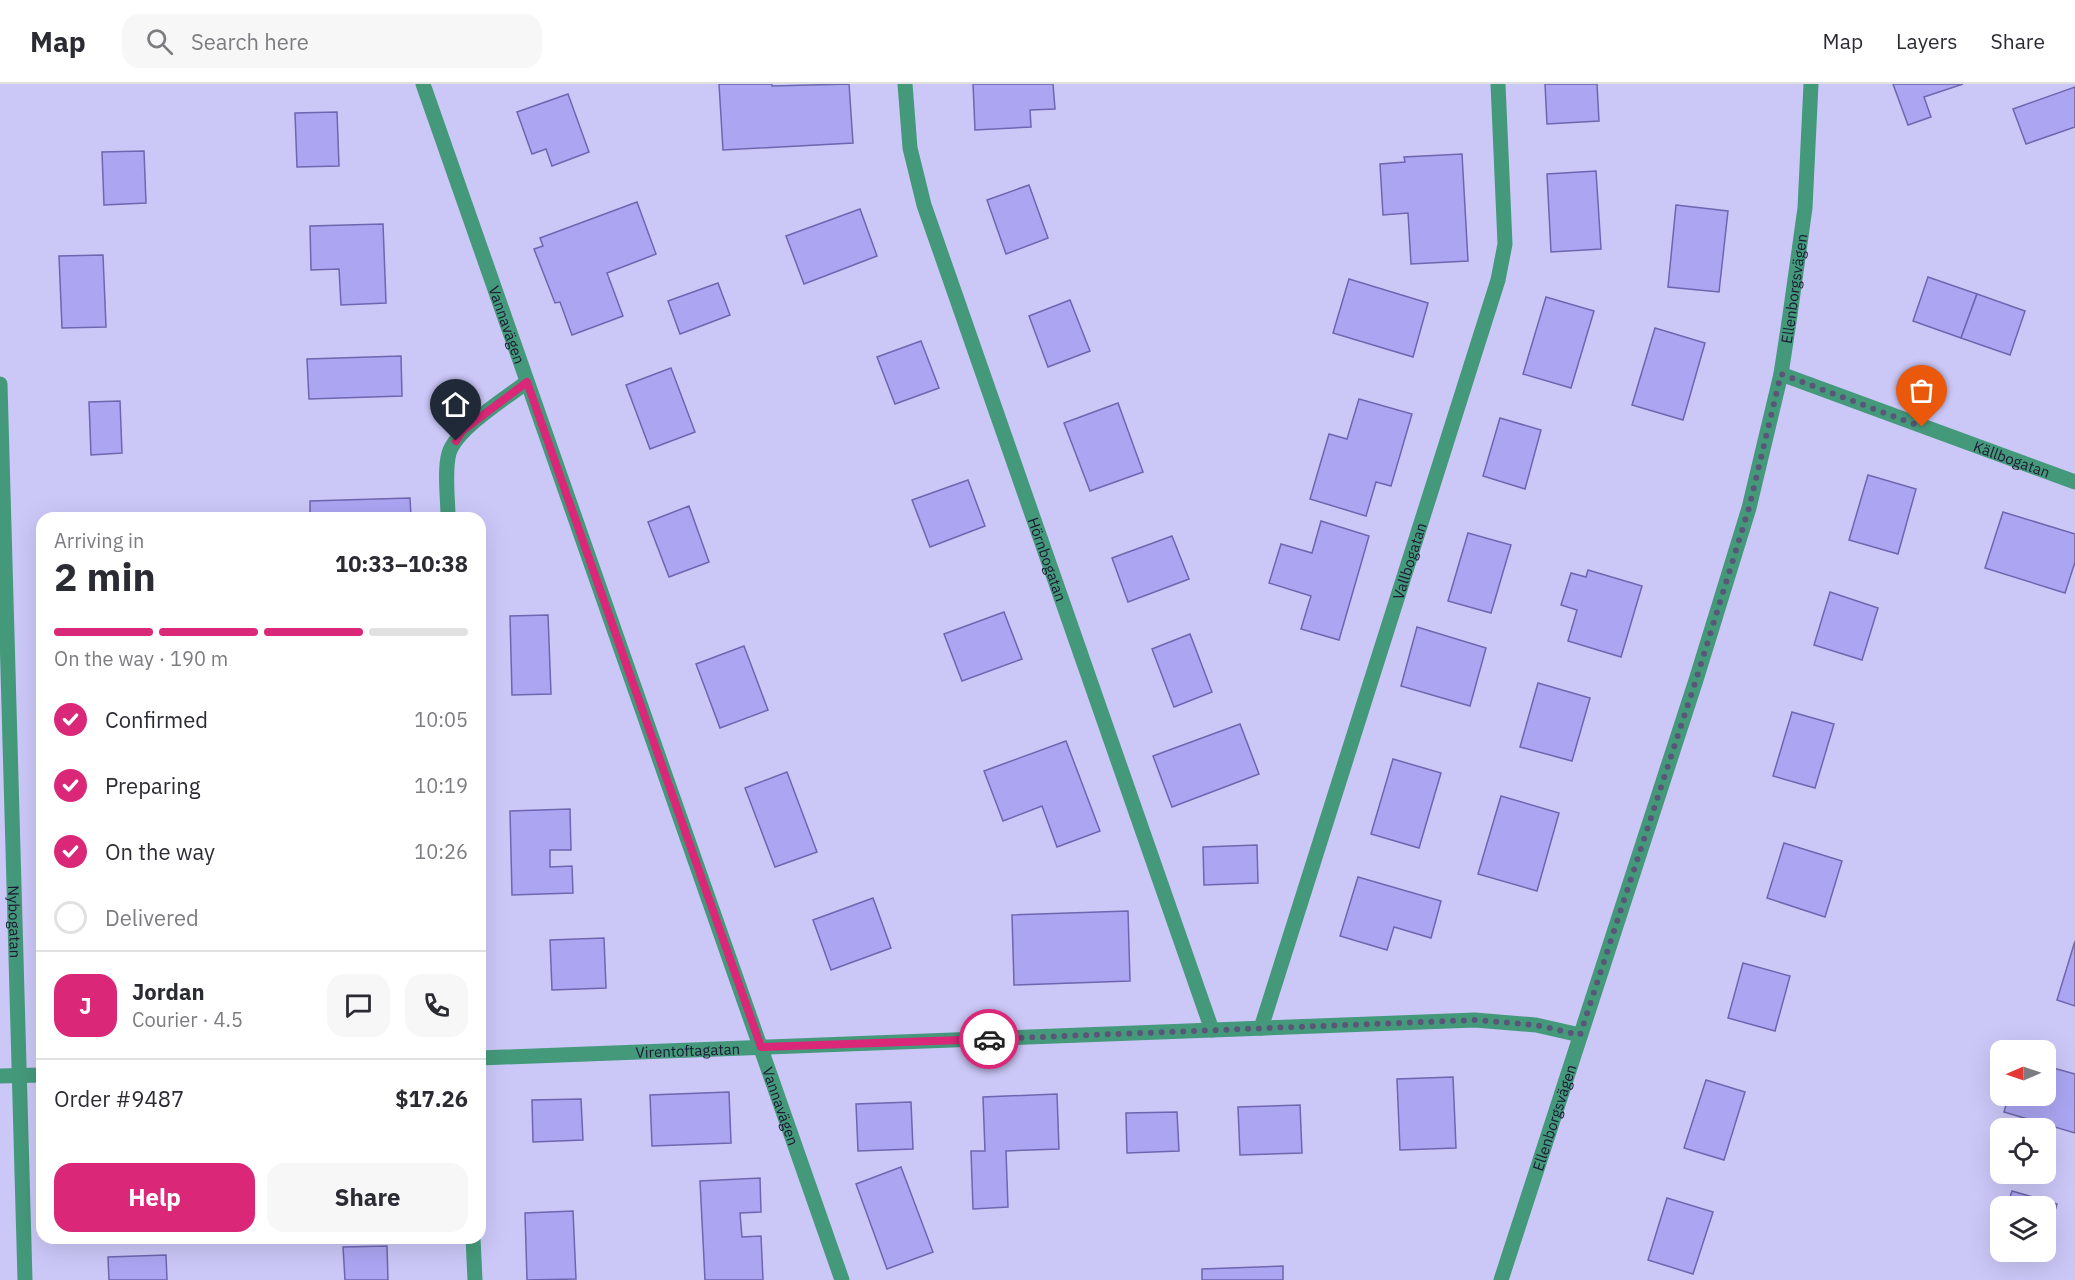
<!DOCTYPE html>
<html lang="en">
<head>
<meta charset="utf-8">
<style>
  :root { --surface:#fff; --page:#f7f7f7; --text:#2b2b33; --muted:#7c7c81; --line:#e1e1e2; --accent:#db2777 }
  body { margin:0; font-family:"IBM Plex Sans",sans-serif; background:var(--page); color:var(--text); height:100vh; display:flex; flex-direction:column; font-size:22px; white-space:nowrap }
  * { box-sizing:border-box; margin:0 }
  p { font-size:20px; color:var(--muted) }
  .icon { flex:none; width:33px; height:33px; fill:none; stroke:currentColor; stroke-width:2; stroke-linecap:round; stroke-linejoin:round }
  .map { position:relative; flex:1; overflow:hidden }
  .details { position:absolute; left:36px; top:428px; width:450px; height:732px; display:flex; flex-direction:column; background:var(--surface); border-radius:18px; box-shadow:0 6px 24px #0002 }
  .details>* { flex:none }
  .needle { width:39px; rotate:268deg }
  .tools { position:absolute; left:1990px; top:956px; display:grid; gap:12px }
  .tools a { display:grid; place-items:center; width:66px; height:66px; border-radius:12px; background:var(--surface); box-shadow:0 6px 24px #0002; font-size:30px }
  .pin { position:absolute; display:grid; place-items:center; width:51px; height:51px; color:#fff; margin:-62px -26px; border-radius:50% 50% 50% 0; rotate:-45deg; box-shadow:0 0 6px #0007 }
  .pin .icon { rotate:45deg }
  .courier { position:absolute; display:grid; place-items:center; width:60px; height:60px; margin:-30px; border:4px solid #db2777; border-radius:50%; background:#fff; color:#222; box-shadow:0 2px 8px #0007 }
  .overview em { font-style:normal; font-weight:700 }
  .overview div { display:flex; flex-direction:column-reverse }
  .overview { display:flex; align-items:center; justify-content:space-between; height:102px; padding:0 18px }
  h1 { font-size:39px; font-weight:700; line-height:45px }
  .bar { display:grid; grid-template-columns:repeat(4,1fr); gap:9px 6px; align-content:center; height:72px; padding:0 18px }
  .bar i { height:8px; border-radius:4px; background:var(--line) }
  .bar .active { background:var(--accent) }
  .bar p { grid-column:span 4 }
  .line { display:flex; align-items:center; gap:15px; padding:0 18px; border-top:2px solid var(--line) }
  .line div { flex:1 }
  .round { display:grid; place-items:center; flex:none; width:63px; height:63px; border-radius:18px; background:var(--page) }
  ol { padding:0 18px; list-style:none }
  li { display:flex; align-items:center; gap:18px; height:66px }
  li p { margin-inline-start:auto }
  li .icon { padding:6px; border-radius:50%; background:var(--accent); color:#fff; stroke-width:4 }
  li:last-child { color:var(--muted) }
  li i { width:33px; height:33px; border:3px solid var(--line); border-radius:50% }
  .primary-button { display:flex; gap:12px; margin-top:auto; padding:12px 18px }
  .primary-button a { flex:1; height:69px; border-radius:18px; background:var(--accent); color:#fff; font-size:24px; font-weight:700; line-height:69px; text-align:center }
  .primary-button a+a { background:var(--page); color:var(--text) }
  header { display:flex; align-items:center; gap:36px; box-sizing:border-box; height:84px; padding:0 30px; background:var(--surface); border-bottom:2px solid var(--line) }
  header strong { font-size:28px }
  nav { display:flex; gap:33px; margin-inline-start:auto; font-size:21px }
  .search { width:420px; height:54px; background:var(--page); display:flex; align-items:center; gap:15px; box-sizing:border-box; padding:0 21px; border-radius:18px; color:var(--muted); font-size:22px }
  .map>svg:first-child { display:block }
  .building { fill:#aca5f2; stroke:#6e66ae; stroke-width:1.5 }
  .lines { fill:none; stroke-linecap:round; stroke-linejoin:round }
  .minor { stroke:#45997b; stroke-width:15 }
  .tertiary { stroke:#45997b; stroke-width:15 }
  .done { stroke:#595679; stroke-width:6; stroke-dasharray:0 10.8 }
  .route { stroke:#db2777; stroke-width:8 }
  .labels { text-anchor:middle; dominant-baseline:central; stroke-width:4.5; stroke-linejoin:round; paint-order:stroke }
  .street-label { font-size:15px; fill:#1c1835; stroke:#cbc8f8 }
</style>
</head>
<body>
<header>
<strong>Map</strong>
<div class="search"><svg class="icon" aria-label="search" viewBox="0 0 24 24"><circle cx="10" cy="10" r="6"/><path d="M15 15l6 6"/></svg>Search here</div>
<nav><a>Map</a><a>Layers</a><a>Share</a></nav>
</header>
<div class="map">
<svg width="2075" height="1196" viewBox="0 0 2075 1196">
  <rect width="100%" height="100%" fill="#cbc8f8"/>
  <g class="building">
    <path d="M719 0H772V2L849 0 853 59 723 66Z"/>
    <path d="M973 0H1053L1055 25 1030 26 1031 43 975 46Z"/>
    <path d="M1545 0H1597L1599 37 1547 40Z"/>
    <path d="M1893 0H1963L1924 13 1931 33 1908 41Z"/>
    <path d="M2075 3V43L2026 60 2013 25Z"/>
    <path d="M568 10 589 68 552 82 546 65 532 70 517 28Z"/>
    <path d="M337 28 339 82 297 83 295 29Z"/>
    <path d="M144 67 146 119 104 121 102 68Z"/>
    <path d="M1462 70 1468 177 1411 180 1408 129 1383 131 1380 80 1405 78 1404 73Z"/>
    <path d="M1596 87 1601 165 1551 168 1547 90Z"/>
    <path d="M1029 101 1048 154 1006 170 987 116Z"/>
    <path d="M637 118 656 170 607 189 623 232 572 251 560 218 555 219 534 165 543 162 540 154Z"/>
    <path d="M1676 121 1728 127 1719 208 1668 203Z"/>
    <path d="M860 125 877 172 804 200 786 152Z"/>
    <path d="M383 140 386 219 341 221 339 185 311 186 310 142Z"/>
    <path d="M103 171 106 243 62 244 59 172Z"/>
    <path d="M1928 193 1977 210 1961 254 1913 237Z"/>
    <path d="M1349 195 1428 219 1413 273 1333 249Z"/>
    <path d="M718 199 730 231 680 250 668 217Z"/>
    <path d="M1977 210 2025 227 2010 271 1961 254Z"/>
    <path d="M1546 213 1594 227 1571 304 1523 290Z"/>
    <path d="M1070 216 1090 267 1048 283 1029 232Z"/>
    <path d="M1655 244 1705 259 1683 336 1632 321Z"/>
    <path d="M921 257 939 304 895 320 877 273Z"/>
    <path d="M401 272 402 312 309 315 307 275Z"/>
    <path d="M671 284 695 348 650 365 626 301Z"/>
    <path d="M1359 315 1412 330 1391 402 1376 398 1366 432 1310 415 1329 350 1347 355Z"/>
    <path d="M120 317 122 369 91 371 89 318Z"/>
    <path d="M1118 319 1143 388 1090 407 1064 339Z"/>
    <path d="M1500 334 1541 346 1525 405 1483 392Z"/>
    <path d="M1868 391 1916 405 1898 470 1849 456Z"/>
    <path d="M968 396 985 442 930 463 912 416Z"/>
    <path d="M410 414 411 434H310V417Z"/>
    <path d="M689 422 709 478 669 493 648 438Z"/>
    <path d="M2003 428 2075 450V478L2065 509 1985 484Z"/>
    <path d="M1321 437 1369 452 1339 556 1301 545 1311 512 1269 499 1281 460 1312 469Z"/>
    <path d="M1468 449 1511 461 1491 529 1448 517Z"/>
    <path d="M1172 452 1189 495 1128 518 1112 474Z"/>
    <path d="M1588 486 1642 502 1621 573 1568 557 1577 526 1561 521 1571 489 1586 493Z"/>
    <path d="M1830 508 1878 524 1862 576 1814 561Z"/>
    <path d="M1004 528 1022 575 962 597 944 550Z"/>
    <path d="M548 531 551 610 512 611 510 532Z"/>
    <path d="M1417 543 1486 564 1470 622 1401 602Z"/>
    <path d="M1190 550 1212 608 1174 623 1152 565Z"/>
    <path d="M744 562 768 626 720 644 696 580Z"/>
    <path d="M1538 599 1590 614 1572 677 1520 663Z"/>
    <path d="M1792 628 1834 640 1815 704 1773 692Z"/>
    <path d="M1240 640 1259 690 1172 723 1153 672Z"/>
    <path d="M1066 657 1100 747 1057 763 1042 722 1003 737 984 687Z"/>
    <path d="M1393 675 1441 689 1419 764 1371 750Z"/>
    <path d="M787 688 817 768 775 783 745 704Z"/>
    <path d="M1501 712 1559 729 1537 807 1478 790Z"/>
    <path d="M570 725 571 766H550V783L572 782 573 809 512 811 510 727Z"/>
    <path d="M1784 759 1842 777 1825 833 1767 814Z"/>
    <path d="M1257 761 1258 799 1204 801 1203 763Z"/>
    <path d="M1358 793 1441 817 1431 854 1394 843 1387 866 1340 852Z"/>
    <path d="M873 814 891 864 831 886 813 836Z"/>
    <path d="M1128 827 1130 897 1014 901 1012 831Z"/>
    <path d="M604 854 606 904 552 906 550 856Z"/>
    <path d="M2075 857V922L2057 916Z"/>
    <path d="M1743 879 1790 892 1775 947 1728 934Z"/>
    <path d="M2046 982 2075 990V1049L2004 1028 2009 1011H2046Z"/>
    <path d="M1453 993 1456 1064 1400 1066 1397 995Z"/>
    <path d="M1706 996 1745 1008 1724 1076 1684 1064Z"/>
    <path d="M729 1008 731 1059 652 1062 650 1011Z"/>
    <path d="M1057 1010 1059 1065 1006 1067 1008 1123 973 1125 971 1067H985L983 1013Z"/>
    <path d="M581 1015 583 1056 533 1058 532 1016Z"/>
    <path d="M911 1018 913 1065 858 1067 856 1020Z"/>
    <path d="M1300 1021 1302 1069 1240 1071 1238 1023Z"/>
    <path d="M1177 1028 1179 1067 1127 1069 1126 1029Z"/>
    <path d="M901 1083 933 1168 887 1185 856 1100Z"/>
    <path d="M760 1094 761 1128 740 1129 742 1153 761 1152 763 1196H705L700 1097Z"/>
    <path d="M2012 1107 2057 1120 2046 1157V1122H2007Z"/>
    <path d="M1667 1114 1713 1128 1693 1190 1648 1176Z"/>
    <path d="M573 1127 576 1195 527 1196 525 1129Z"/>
    <path d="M2001 1144V1162L1996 1161Z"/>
    <path d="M387 1162 388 1196H345L343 1163Z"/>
    <path d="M2017 1167H2043L2041 1174Z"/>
    <path d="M166 1171 167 1196H109L108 1173Z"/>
    <path d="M1283 1182V1196H1202V1185Z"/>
  </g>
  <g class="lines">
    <g class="minor">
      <path id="s1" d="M423 0 842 1196"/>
      <path id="s2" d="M905 0 910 64 924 121 1212 946"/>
      <path id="s3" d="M1781 290 2075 398"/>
      <path id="s4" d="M0 300 25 1196"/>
      <path d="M448 434C448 413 444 388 449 369 457 344 506 314 527 298"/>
      <path id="s5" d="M1261 944 1498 196 1505 160 1498 0"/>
      <path id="s6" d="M480 974 1475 936 1536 941 1580 951"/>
      <path d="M0 992 42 991"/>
      <path d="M473 1154 475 1196"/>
    </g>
    <path class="tertiary" id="s7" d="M1501 1196 1696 596 1749 424 1781 290 1790 231 1805 124 1811 0"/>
  </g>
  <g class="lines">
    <path class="done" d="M989 955 1475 936 1536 941 1580 951 1696 596 1749 424 1781 290 1922 343"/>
    <path class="route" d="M456 357 462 347 527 298 761 963 989 955"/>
  </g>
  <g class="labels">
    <g class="street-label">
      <text stroke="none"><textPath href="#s7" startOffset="1035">Ellenborgsvägen</textPath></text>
      <text stroke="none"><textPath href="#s1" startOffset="255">Vannavägen</textPath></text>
      <text stroke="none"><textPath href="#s3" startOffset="246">Källbogatan</textPath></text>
      <text stroke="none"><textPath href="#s2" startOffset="498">Hörnbogatan</textPath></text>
      <text stroke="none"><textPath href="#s5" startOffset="490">Vallbogatan</textPath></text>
      <text stroke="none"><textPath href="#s4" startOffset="538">Nybogatan</textPath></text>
      <text stroke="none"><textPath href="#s6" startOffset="208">Virentoftagatan</textPath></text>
      <text stroke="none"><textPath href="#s1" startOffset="1083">Vannavägen</textPath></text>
      <text stroke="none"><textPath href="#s7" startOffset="171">Ellenborgsvägen</textPath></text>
    </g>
  </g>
</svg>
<div class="tools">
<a><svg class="needle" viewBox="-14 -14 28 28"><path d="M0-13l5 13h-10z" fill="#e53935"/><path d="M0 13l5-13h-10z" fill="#7c7c81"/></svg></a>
<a><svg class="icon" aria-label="locate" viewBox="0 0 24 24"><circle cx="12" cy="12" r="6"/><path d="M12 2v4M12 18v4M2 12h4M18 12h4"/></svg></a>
<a><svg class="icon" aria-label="layers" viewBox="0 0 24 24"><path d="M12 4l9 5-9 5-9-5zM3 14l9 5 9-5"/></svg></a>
</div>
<div class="pin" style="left:1922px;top:343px;background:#ea580c"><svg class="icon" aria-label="bag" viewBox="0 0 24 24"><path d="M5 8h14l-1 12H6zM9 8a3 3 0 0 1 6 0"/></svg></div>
<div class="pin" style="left:456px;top:357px;background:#1f2937"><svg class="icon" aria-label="home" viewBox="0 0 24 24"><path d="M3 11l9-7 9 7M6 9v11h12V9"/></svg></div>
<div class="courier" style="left:989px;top:955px"><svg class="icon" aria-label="car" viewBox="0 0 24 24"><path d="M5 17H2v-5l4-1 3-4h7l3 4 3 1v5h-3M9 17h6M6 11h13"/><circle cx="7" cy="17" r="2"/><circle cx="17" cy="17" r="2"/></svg></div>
<section class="details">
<div class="overview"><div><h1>2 min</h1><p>Arriving in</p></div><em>10:33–10:38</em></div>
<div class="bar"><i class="active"></i><i class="active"></i><i class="active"></i><i></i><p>On the way · 190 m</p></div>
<ol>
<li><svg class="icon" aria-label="check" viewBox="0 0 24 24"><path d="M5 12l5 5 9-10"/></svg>Confirmed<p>10:05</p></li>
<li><svg class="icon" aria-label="check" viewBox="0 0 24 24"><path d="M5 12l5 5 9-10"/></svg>Preparing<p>10:19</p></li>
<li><svg class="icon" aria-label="check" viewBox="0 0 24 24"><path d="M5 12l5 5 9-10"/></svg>On the way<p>10:26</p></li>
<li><i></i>Delivered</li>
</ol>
<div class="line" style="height:108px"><b class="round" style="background:var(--accent);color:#fff">J</b><div><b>Jordan</b><p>Courier · 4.5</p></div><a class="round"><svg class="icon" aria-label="chat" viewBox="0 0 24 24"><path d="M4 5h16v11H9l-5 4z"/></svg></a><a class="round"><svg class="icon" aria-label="phone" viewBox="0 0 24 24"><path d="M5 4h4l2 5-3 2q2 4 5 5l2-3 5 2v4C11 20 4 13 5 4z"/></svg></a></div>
<div class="line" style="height:78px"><div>Order #9487</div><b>$17.26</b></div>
<div class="primary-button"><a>Help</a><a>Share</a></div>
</section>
</div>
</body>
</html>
